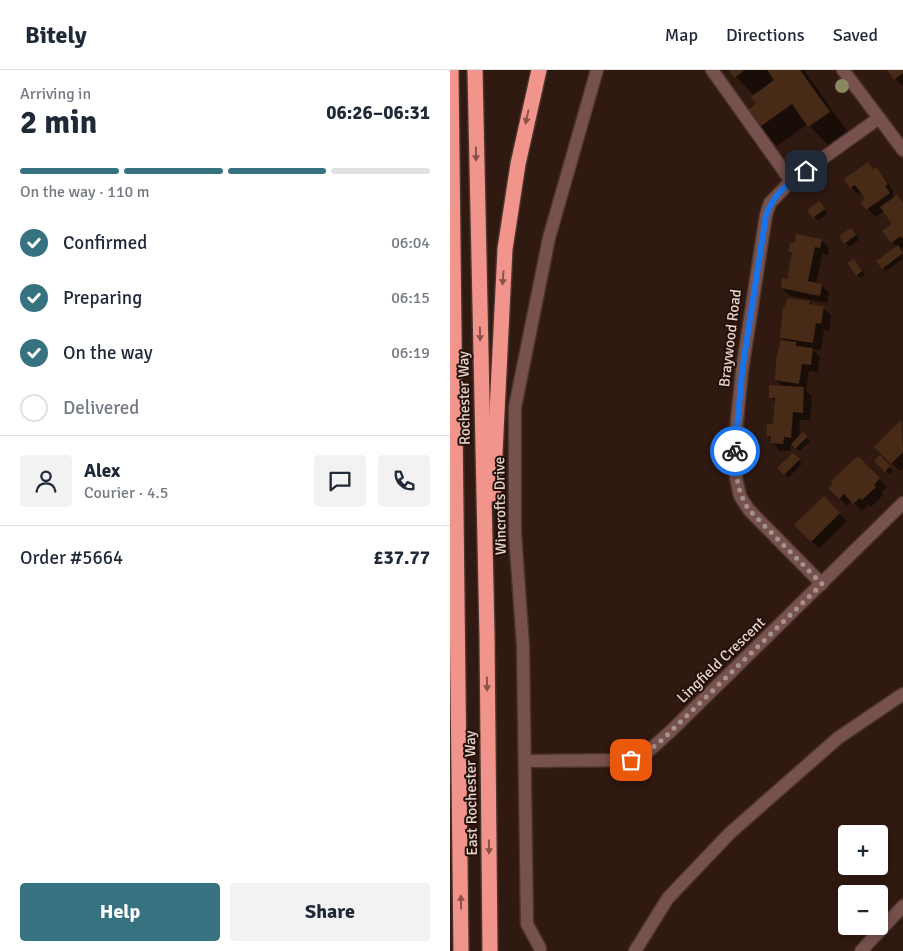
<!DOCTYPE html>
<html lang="en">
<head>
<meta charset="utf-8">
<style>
  :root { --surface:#fff; --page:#f2f2f3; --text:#1f2937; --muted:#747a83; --line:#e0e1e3; --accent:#367280 }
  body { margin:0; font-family:Signika,sans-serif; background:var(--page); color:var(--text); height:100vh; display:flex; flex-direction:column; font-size:19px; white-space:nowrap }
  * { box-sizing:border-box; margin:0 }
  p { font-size:16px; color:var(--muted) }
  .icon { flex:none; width:28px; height:28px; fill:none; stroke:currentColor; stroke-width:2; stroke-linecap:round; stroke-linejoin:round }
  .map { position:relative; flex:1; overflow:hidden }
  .drawer { display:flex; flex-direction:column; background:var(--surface); width:450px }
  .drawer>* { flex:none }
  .controls { position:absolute; left:388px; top:755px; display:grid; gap:10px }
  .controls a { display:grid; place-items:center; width:50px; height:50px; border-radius:5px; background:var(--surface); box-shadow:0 2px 12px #0003; font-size:25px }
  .pin { position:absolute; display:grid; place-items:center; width:42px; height:42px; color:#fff; margin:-21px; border-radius:10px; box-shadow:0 2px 8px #0006 }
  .courier { position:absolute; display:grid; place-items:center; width:50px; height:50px; margin:-25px; border:4px solid #1a73e8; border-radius:50%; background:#fff; color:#222; box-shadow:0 1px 6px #0007 }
  .headline em { font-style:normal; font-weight:800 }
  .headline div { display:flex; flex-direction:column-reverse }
  .headline { display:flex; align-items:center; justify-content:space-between; height:85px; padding:0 20px }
  h1 { font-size:32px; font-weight:800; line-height:38px }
  .bar { display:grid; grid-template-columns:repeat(4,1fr); gap:8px 5px; align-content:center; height:60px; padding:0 20px }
  .bar i { height:6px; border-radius:4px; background:var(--line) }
  .bar .on { background:var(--accent) }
  .bar p { grid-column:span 4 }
  .line { display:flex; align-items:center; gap:12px; padding:0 20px; border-top:1px solid var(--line) }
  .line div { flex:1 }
  .round { display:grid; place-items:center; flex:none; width:52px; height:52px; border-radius:5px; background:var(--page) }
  ol { padding:0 20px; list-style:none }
  li { display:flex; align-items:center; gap:15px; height:55px }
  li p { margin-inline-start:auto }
  li .icon { padding:5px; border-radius:50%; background:var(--accent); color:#fff; stroke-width:4 }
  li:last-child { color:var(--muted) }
  li i { width:28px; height:28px; border:2px solid var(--line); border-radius:50% }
  .primary-button { display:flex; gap:10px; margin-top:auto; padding:10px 20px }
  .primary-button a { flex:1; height:58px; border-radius:5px; background:var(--accent); color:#fff; font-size:20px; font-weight:800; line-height:58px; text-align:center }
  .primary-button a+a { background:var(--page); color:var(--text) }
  header { display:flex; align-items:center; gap:30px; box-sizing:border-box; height:70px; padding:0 25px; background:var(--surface); border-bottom:1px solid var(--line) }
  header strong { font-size:24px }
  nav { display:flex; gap:28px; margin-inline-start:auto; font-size:18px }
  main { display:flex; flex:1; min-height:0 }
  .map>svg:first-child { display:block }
  .shadow { fill:#0007 }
  .building { fill:#472b16 }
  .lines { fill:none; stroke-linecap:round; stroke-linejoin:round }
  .minor-casing { stroke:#49332b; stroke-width:15 }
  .highway-casing { stroke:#49332b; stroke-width:18 }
  .minor { stroke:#77514e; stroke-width:12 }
  .highway { stroke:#f1948c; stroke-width:15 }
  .tree { fill:#888861 }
  .oneway { fill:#8b524a }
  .done { stroke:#a5938c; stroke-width:5; stroke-dasharray:0 9 }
  .route { stroke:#1a73e8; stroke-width:6 }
  .labels { text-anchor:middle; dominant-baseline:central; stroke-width:4; stroke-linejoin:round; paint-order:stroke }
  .street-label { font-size:15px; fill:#e4d4ce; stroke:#251007 }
</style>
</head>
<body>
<header>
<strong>Bitely</strong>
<nav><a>Map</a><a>Directions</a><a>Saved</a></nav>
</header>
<main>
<section class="drawer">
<div class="headline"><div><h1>2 min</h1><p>Arriving in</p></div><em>06:26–06:31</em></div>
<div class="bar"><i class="on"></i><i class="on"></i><i class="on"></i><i></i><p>On the way · 110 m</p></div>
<ol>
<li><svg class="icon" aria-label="check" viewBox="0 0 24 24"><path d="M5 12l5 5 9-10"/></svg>Confirmed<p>06:04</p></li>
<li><svg class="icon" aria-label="check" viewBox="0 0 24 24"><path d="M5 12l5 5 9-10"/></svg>Preparing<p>06:15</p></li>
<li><svg class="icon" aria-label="check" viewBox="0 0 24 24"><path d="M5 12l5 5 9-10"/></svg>On the way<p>06:19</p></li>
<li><i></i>Delivered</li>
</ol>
<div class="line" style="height:90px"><a class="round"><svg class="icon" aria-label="person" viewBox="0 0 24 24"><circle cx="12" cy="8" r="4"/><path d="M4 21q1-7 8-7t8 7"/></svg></a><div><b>Alex</b><p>Courier · 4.5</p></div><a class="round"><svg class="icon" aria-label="chat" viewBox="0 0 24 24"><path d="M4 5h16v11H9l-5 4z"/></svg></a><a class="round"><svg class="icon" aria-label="phone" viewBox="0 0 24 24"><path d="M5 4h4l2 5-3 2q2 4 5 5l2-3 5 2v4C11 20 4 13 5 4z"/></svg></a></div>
<div class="line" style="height:65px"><div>Order #5664</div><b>£37.77</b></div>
<div class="primary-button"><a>Help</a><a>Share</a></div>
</section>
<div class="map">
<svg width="453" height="881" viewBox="0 0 453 881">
  <rect width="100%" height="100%" fill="#301910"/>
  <g class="shadow">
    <path d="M280 0H354L397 61 378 75 358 54 327 76 308 58V34L304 26Z"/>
    <path d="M438 0H453V16L445 9Z"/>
    <path d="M418 94 434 107 444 122 442 124 445 128 453 132V177L451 179 453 189 436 201 433 198 447 177 442 172 443 154 434 141 425 147 412 132 416 129 412 123 409 125 401 117Z"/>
    <path d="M372 136 377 144 368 151 359 140Z"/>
    <path d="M405 163 409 170 399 177 391 167Z"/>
    <path d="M371 170 379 178 378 185 372 184 366 214 371 215 379 223 377 233 340 226 332 218 338 211 343 185 339 182Z"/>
    <path d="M407 194 415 205 410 208 407 205Z"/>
    <path d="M359 232 363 236 373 238 381 245 379 261 374 260 371 280 362 279 370 287 368 302 359 301 356 321 362 326 360 350H350L349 367 353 364 360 371 350 381 341 375 340 381H330L318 366 324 355 326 333 320 327 334 317 326 310 335 272 332 268Z"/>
    <path d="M451 352 453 398 450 401 426 377Z"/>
    <path d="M343 384 352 394 338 408 329 398Z"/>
    <path d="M408 387 437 417 431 423 433 425 421 437 418 435 412 441 402 431 397 436 380 418Z"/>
    <path d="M430 387 443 401 439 404 426 391Z"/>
    <path d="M374 428 397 451 369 479 346 455Z"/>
  </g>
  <g class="building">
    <path d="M279 0H295L284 8Z"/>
    <path d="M317 0H350L380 42 358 57 342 34 307 59 295 42 306 34 301 27 324 10Z"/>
    <path d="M437 0H453V3L444 10Z"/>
    <path d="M418 92 423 99 426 97 438 114 435 116 440 123 416 140 410 132 415 128 405 115 400 118 394 109Z"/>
    <path d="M447 125 453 132V169L451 166 441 173 432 161 442 154 430 137Z"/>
    <path d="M369 131 375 139 363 148 357 140Z"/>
    <path d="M401 158 406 165 394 174 389 166Z"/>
    <path d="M346 164 372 169 370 178 365 177 358 211 372 214 370 226 331 218 332 208 337 209 342 183 338 182 340 172 345 173Z"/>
    <path d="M448 175 453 183 432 199 426 191Z"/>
    <path d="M404 189 412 201 406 206 397 193Z"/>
    <path d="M337 228 360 231 359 234 374 236 371 254 366 253 363 273 330 268 333 237H335Z"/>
    <path d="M331 270 346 272V276L363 278 361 295 352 294 349 314 325 310 326 290Z"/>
    <path d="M319 315 354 317 353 343 343 342 341 368 334 367 333 374 321 373V367L316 366 317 354H323L325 328H319Z"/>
    <path d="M451 350 453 382 441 394 424 377Z"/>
    <path d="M353 362 357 367 345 379 341 374Z"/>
    <path d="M343 383 350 389 334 405 327 398Z"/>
    <path d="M430 385 440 396 435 402 424 391Z"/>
    <path d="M408 386 430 408 424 415 426 417 412 430 410 428 403 434 394 424 389 429 378 418 383 413 381 411Z"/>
    <path d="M374 426 390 443 361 472 344 455Z"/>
  </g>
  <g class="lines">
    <g class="minor-casing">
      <g id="minor">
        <path d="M262 0 341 111"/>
        <path d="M393 0 453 80"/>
        <path d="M372 514 299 440 290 426 286 408 285 370 292 301 316 145 320 133 341 111 429 48"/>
        <path d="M76 691 181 690 193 686 222 660 453 433"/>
        <path d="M90 878 77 854 73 576 65 463V337L99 168 147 0"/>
        <path d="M185 881 218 828 280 763 388 668 453 624"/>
        <path d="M411 881 453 836"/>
      </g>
    </g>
    <g class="highway-casing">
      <g id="highway">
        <path d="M1 0 11 881"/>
        <path d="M25 0 37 565 40 881"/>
        <path d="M43 424 55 179 68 94 89 0"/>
      </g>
    </g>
    <use href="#minor" class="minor"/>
    <use href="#highway" class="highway"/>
  </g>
  <circle class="tree" cx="392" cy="16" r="7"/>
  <defs><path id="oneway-solid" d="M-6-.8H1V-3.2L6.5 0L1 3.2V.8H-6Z" transform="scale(1.25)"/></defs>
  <g class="oneway">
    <use href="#oneway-solid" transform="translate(77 47) rotate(102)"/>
    <use href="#oneway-solid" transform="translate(26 84) rotate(89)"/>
    <use href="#oneway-solid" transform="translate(53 208) rotate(94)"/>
    <use href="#oneway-solid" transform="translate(30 264) rotate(89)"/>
    <use href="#oneway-solid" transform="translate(37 614) rotate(89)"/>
    <use href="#oneway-solid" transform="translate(39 777) rotate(89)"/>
    <use href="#oneway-solid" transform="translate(11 832) rotate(-91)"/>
  </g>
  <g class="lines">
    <path class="done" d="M181 690 192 686 212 670 372 514 299 440C286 420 286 403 285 381"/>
    <path class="route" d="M285 381 292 301 316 145C323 125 338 113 356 101"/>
  </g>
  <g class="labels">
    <g class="street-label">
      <text transform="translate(280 268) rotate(-83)">Braywood Road</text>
      <text transform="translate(14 328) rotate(-91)">Rochester Way</text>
      <text transform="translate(50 436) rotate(-91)">Wincrofts Drive</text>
      <text transform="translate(271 590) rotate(-44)">Lingfield Crescent</text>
      <text transform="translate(21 723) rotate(-91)">East Rochester Way</text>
    </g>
  </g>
</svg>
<div class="controls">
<a>+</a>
<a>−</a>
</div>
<div class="pin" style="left:181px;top:690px;background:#ea580c"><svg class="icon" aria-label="bag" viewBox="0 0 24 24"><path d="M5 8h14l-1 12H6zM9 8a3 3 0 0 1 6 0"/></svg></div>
<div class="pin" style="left:356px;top:101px;background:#1f2937"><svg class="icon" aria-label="home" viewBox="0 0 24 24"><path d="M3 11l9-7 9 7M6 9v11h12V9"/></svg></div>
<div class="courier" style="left:285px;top:381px"><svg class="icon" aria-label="bike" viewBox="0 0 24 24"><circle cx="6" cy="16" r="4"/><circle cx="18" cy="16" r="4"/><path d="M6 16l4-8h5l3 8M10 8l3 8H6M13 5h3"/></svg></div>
</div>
</main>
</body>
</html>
